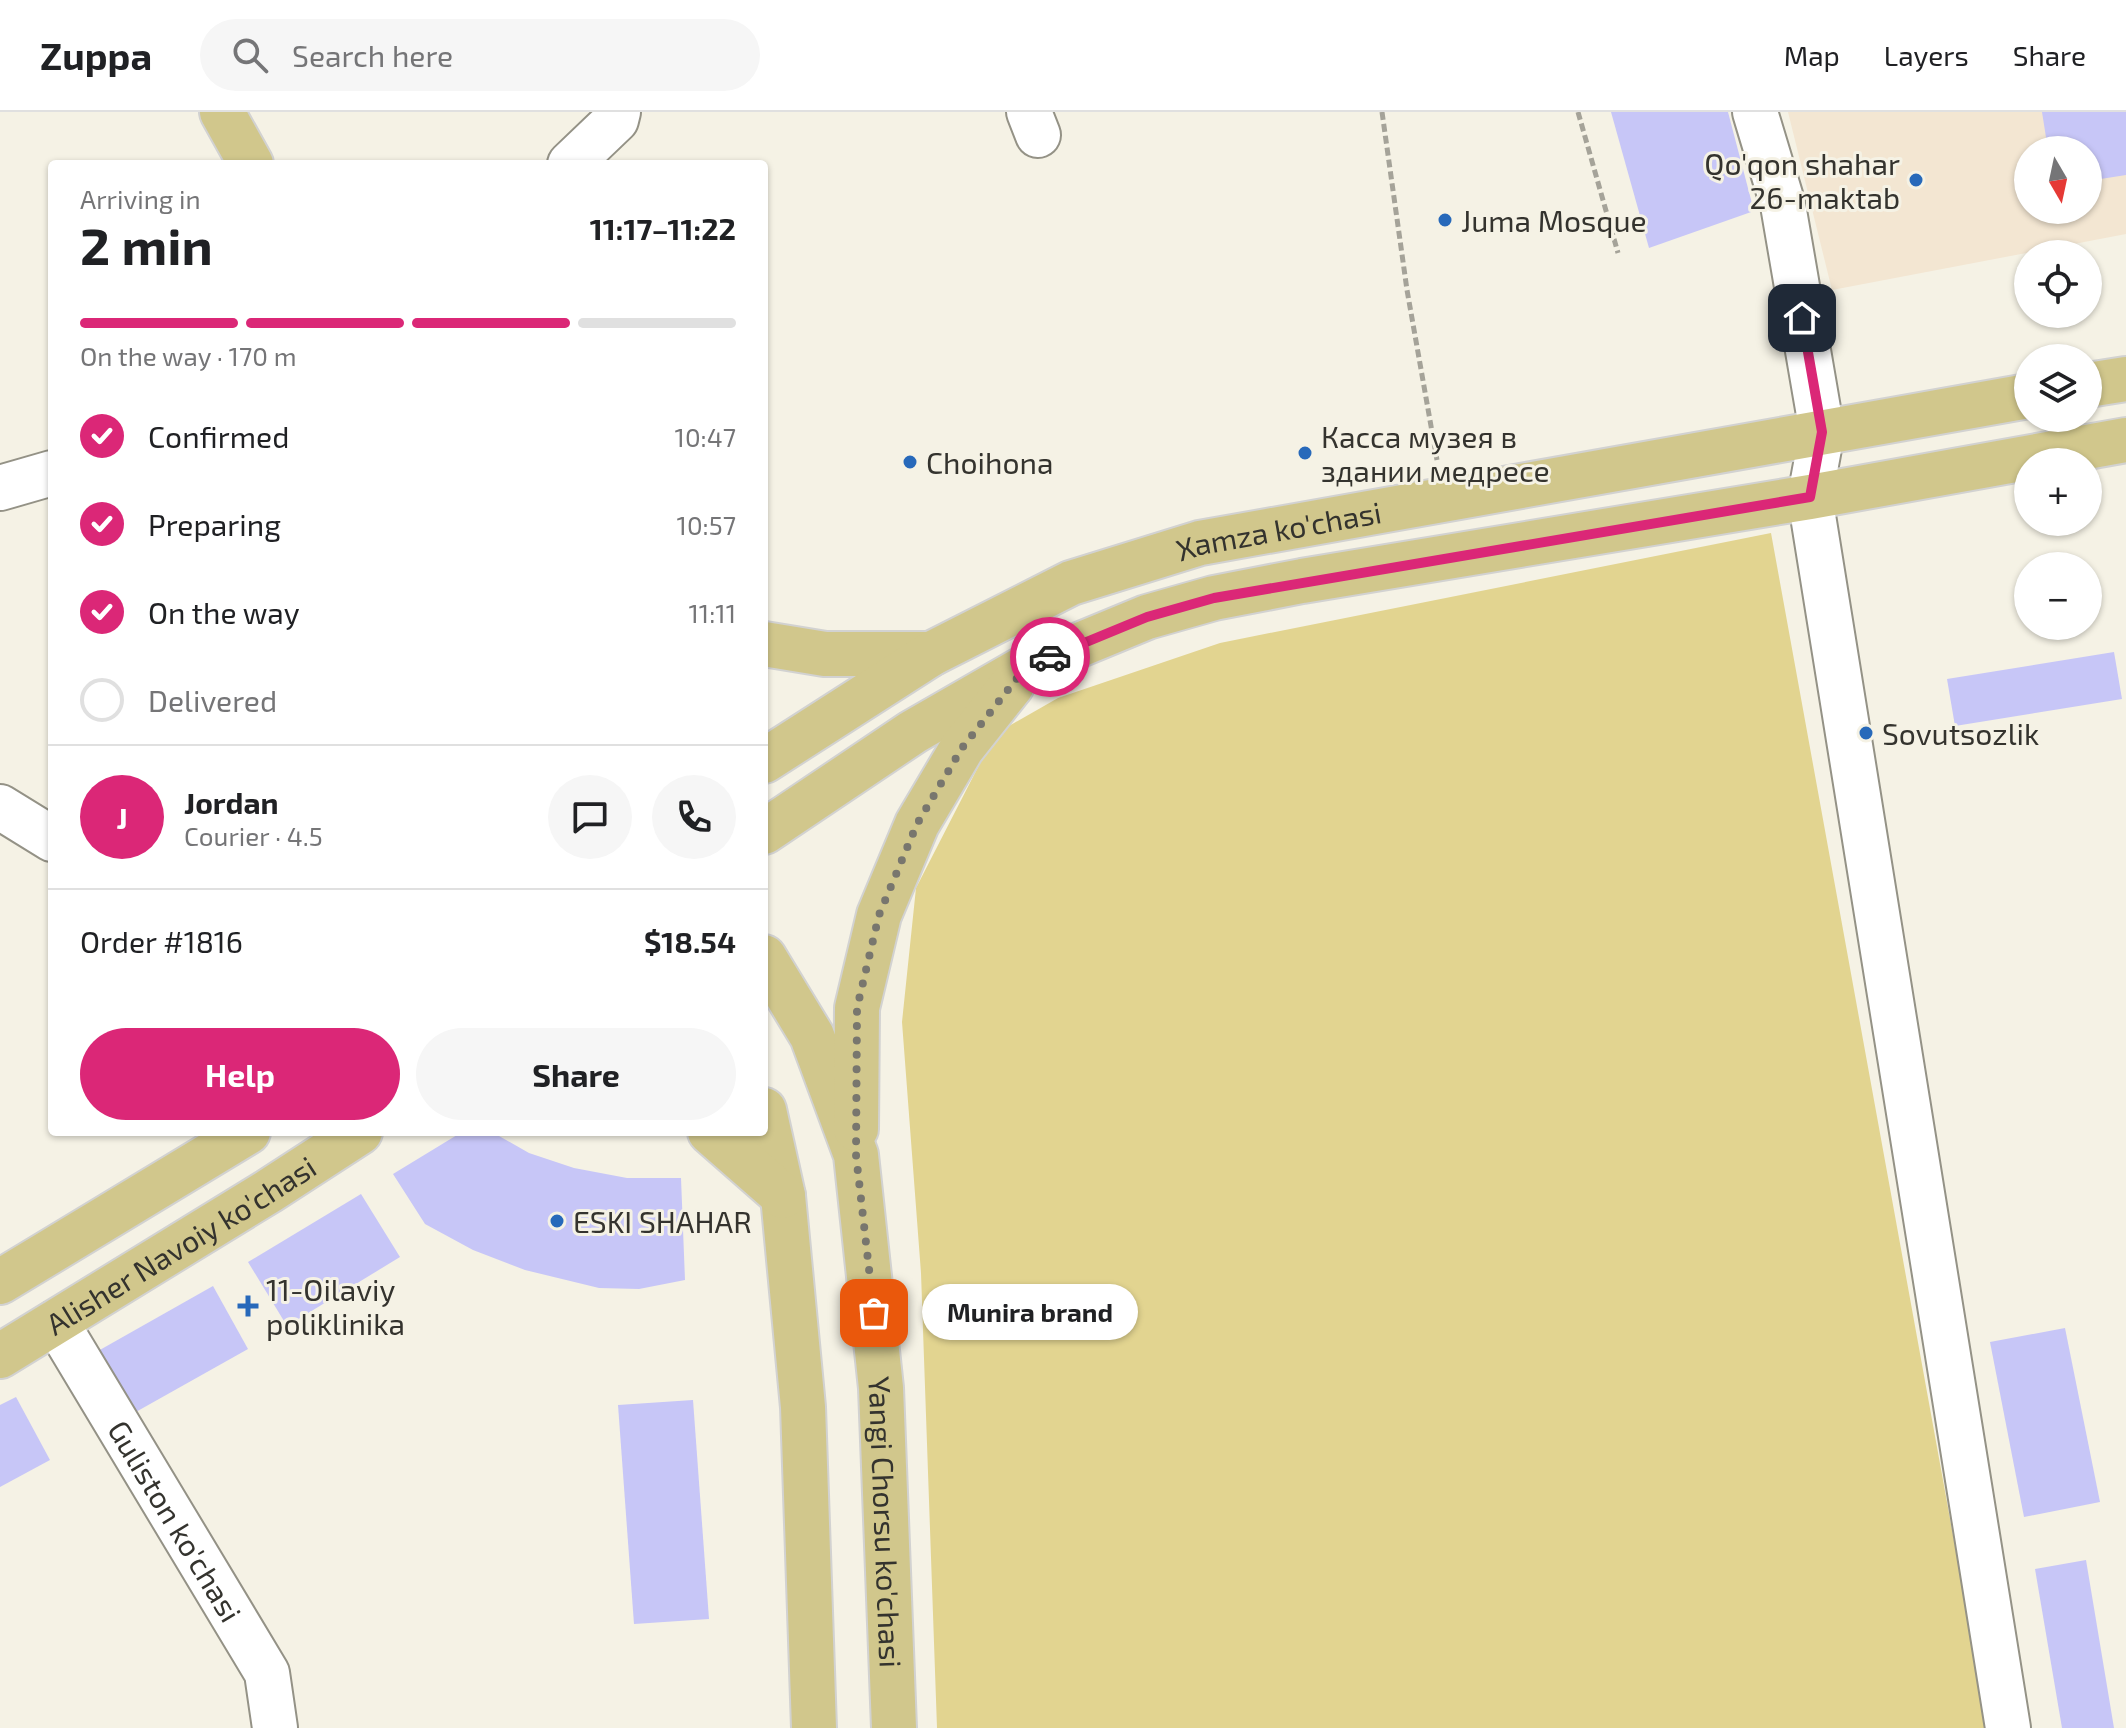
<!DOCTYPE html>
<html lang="en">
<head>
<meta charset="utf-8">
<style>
  :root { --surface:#fff; --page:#f6f6f6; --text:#202124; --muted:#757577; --line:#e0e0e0; --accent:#db2777 }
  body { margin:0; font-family:"Exo 2",sans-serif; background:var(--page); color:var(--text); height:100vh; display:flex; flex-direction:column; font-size:30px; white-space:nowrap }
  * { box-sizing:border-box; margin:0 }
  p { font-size:26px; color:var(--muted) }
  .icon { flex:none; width:44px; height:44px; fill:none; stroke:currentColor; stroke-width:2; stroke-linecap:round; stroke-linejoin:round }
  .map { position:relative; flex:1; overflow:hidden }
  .sheet { position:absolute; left:48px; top:48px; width:720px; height:976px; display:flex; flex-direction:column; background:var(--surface); border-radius:8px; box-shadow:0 2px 6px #0004 }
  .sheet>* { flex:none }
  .needle { width:52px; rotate:171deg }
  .fabs { position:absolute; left:2014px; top:24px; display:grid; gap:16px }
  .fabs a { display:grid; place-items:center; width:88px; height:88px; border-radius:50%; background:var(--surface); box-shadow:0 2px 6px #0004; font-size:40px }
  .pin { position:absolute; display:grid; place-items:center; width:68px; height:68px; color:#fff; margin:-34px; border-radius:16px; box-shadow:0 4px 12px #0006 }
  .courier { position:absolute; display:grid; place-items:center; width:80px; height:80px; margin:-40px; border:6px solid #db2777; border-radius:50%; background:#fff; color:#222; box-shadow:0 2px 10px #0007 }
  .bubble { position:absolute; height:56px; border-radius:28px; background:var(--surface); box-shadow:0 2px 6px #0004; font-size:26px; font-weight:700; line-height:56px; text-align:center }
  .head em { font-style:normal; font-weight:700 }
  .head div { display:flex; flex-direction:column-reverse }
  .head { display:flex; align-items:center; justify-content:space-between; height:136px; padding:0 32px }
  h1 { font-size:52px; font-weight:700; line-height:60px }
  .bar { display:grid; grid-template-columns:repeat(4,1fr); gap:12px 8px; align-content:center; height:96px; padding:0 32px }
  .bar i { height:10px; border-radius:6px; background:var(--line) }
  .bar .active { background:var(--accent) }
  .bar p { grid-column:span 4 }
  .line { display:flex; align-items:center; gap:20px; padding:0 32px; border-top:2px solid var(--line) }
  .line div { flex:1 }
  .round { display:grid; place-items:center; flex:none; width:84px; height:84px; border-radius:42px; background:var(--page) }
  ol { padding:0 32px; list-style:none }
  li { display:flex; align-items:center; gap:24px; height:88px }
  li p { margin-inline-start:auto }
  li .icon { padding:8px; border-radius:50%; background:var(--accent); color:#fff; stroke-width:4 }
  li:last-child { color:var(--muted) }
  li i { width:44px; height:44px; border:4px solid var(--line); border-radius:50% }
  .button { display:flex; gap:16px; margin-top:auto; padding:16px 32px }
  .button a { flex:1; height:92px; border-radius:48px; background:var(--accent); color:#fff; font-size:32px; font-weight:700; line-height:92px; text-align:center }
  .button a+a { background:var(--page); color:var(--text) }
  header { display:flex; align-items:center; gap:48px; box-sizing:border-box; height:112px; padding:0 40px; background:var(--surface); border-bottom:2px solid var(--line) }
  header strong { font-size:38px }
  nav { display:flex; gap:44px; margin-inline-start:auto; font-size:28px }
  .search { width:560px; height:72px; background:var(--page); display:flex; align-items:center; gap:20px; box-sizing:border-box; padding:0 28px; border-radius:44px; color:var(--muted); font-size:30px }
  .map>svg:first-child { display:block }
  .education { fill:#f3e6d2; fill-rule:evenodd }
  .green { fill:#e2d490 }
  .building { fill:#c7c6f7 }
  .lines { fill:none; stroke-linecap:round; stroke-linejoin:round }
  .minor-casing { stroke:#949286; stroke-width:48 }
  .major-casing { stroke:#d2d2d1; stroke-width:48 }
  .path { stroke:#a5a399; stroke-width:5; stroke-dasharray:8 4; stroke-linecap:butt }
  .minor { stroke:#fff; stroke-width:44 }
  .major { stroke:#d1c78c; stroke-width:44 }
  .done { stroke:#78766e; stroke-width:8; stroke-dasharray:0 14.4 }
  .route { stroke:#db2777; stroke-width:10 }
  .poi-dot { fill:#2769ba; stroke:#f5f2e5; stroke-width:3 }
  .labels { text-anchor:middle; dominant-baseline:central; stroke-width:6; stroke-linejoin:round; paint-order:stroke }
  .poi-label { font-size:30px; fill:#34332e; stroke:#f5f2e5; text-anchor:start }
  .street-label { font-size:30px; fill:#34332e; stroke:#f5f2e5 }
</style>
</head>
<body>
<header>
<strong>Zuppa</strong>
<div class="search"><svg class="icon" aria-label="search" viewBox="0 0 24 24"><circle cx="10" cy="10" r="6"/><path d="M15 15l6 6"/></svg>Search here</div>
<nav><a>Map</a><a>Layers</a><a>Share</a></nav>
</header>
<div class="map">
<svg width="2126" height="1616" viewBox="0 0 2126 1616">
  <rect width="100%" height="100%" fill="#f5f2e5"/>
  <path class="education" d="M1788 0H2126V122L1832 178ZM2028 38H2088V98H2028Z"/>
  <path class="green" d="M1771 421 1988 1616H937L921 1161 902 910 916 776 995 622 1058 586 1220 531Z"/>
  <g class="building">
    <path d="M1611 0H1728L1754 99 1649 136Z"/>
    <path d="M2042 0H2126V63L2088 69V38H2048Z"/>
    <path d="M2114 540 2122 587 1955 614 1947 567Z"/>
    <path d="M462 1020H492L529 1041 574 1056 627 1066H681L685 1168 639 1177 599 1176 525 1158 473 1138 425 1112 393 1062Z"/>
    <path d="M361 1082 400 1145 287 1214 248 1150Z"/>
    <path d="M213 1174 248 1237 134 1301 98 1239Z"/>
    <path d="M2065 1216 2100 1390 2024 1405 1990 1230Z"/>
    <path d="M16 1285 50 1348 0 1375V1293Z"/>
    <path d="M693 1288 709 1507 634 1512 618 1293Z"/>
    <path d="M2086 1448 2114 1616H2062L2035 1457Z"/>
  </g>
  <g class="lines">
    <g class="minor-casing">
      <g id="minor">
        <path d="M1029 0 1038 23"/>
        <path d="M1755 0 1783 93 1822 320 1810 385 2008 1616"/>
        <path d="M570 52 616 8 618 0"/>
        <path d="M0 376 52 361"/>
        <path d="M0 695 52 727"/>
        <path id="s1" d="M56 1210 267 1561 275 1616"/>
      </g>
    </g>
    <g class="major-casing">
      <g id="major">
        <path d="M222 0 251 52"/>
        <path d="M2088 273 2126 267"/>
        <path d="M764 532 825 542H931"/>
        <path id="s2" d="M764 649 931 542 1071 471 1200 431 2028 284"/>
        <path d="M764 720 913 620 1026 555 1147 505 1214 486 1302 469 1810 385 2126 328"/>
        <path id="s3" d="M764 845 812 924 856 1043 881 1276 894 1616"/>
        <path d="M764 998 783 1084 803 1295 814 1616"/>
        <path d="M856 1017 857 896 879 803 917 712 962 636 1012 573"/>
        <path d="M710 1020 783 1084"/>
        <path d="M0 1170 248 1020"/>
        <path id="s4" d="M0 1244 269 1079 360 1020"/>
      </g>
    </g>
    <g class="path">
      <path d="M1382 0 1407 178 1437 348"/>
      <path d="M1578 0 1618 141"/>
    </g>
    <use href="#minor" class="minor"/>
    <use href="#major" class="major"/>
  </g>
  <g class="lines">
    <path class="done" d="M874 1201 856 1043 857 896 879 803 917 712 962 636 1026 555 1050 545"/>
    <path class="route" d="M1050 545 1147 505 1214 486 1810 385 1822 320 1802 206"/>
  </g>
  <g class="poi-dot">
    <circle cx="1916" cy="68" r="8"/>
    <circle cx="1445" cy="108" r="8"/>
    <circle cx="1305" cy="341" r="8"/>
    <circle cx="910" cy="350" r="8"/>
    <circle cx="1866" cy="621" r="8"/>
    <circle cx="557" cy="1109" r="8"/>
    <path d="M244 1182h8v8h8v8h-8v8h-8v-8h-8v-8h8z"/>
  </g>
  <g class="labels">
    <g class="poi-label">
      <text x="1900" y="51" text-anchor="end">Qo'qon shahar<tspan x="1900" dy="34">26-maktab</tspan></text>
      <text x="1461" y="108">Juma Mosque</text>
      <text x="1321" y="324">Касса музея в<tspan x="1321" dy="34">здании медресе</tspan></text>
      <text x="926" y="350">Choihona</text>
      <text x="1882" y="621">Sovutsozlik</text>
      <text x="573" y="1109">ESKI SHAHAR</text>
      <text x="266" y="1177">11-Oilaviy<tspan x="266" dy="34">poliklinika</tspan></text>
    </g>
    <g class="street-label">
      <text stroke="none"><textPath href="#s2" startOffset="570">Xamza ko'chasi</textPath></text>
      <text stroke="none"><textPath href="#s4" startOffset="212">Alisher Navoiy ko'chasi</textPath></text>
      <text stroke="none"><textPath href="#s1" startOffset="232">Guliston ko'chasi</textPath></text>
      <text stroke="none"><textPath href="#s3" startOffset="588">Yangi Chorsu ko'chasi</textPath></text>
    </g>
  </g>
</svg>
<div class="fabs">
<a><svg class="needle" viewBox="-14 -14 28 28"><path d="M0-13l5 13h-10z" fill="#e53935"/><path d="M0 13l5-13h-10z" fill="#757577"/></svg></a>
<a><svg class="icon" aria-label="locate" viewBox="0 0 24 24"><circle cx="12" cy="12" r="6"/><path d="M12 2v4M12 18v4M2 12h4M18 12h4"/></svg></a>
<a><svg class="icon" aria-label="layers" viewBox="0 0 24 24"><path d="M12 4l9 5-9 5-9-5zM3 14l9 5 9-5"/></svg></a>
<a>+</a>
<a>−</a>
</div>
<div class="pin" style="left:874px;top:1201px;background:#ea580c"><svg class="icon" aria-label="bag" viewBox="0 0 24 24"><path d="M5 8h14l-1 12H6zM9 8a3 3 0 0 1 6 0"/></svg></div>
<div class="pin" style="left:1802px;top:206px;background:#1f2937"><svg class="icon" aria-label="home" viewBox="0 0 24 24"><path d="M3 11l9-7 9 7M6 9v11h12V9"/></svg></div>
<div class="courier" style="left:1050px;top:545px"><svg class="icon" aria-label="car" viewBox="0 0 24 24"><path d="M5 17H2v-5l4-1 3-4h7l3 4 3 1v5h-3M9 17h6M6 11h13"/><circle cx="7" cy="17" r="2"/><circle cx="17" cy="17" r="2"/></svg></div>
<div class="bubble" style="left:922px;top:1172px;width:216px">Munira brand</div>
<section class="sheet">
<div class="head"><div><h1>2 min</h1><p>Arriving in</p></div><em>11:17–11:22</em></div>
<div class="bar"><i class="active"></i><i class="active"></i><i class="active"></i><i></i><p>On the way · 170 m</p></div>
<ol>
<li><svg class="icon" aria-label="check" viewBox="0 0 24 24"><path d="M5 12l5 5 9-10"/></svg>Confirmed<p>10:47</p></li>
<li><svg class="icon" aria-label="check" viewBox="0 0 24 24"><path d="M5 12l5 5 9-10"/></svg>Preparing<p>10:57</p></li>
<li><svg class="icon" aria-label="check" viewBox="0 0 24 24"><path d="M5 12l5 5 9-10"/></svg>On the way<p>11:11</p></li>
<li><i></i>Delivered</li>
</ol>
<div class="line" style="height:144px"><b class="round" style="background:var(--accent);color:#fff">J</b><div><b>Jordan</b><p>Courier · 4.5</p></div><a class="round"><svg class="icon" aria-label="chat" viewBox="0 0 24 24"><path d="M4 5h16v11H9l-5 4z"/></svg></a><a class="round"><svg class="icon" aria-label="phone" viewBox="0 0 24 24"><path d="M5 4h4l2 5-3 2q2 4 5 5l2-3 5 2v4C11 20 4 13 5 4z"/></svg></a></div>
<div class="line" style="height:104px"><div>Order #1816</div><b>$18.54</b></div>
<div class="button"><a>Help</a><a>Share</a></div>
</section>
</div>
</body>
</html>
